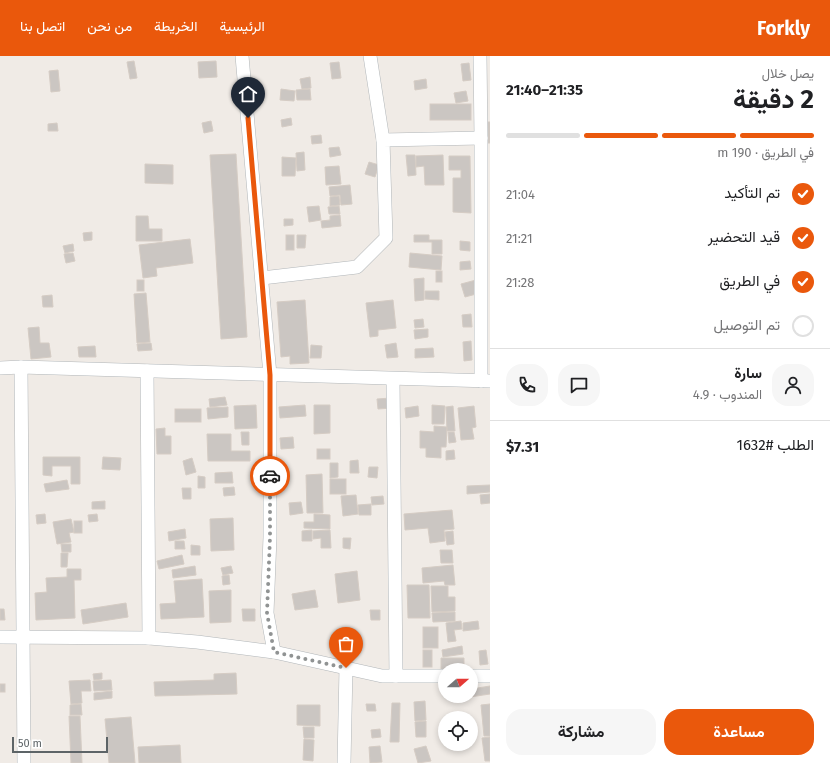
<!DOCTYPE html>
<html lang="ar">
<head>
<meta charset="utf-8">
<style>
  :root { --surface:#fff; --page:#f6f6f6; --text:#202124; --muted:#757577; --line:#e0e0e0; --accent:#ea580c }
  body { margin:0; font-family:"Fira Sans",Vazirmatn,sans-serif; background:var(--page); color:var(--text); direction:rtl; height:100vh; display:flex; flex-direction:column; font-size:15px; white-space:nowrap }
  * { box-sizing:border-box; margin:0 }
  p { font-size:13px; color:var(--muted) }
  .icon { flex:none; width:22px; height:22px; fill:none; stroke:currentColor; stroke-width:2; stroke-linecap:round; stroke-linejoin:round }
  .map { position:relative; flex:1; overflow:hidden; direction:ltr }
  .sheet { display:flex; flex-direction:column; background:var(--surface); width:340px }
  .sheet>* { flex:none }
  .needle { width:26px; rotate:69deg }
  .buttons { position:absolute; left:438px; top:607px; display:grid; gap:8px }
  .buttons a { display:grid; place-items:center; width:40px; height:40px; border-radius:50%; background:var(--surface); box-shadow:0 2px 6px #0003; font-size:20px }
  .scale { position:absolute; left:12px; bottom:10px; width:96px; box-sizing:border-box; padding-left:4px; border:2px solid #5d6467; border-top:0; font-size:11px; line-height:14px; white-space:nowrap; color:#5d6467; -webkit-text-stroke:3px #fff; paint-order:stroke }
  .pin { position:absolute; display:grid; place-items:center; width:34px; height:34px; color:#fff; margin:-41px -17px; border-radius:50% 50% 50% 0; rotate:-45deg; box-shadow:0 0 4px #0007 }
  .pin .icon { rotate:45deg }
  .courier { position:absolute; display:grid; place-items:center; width:40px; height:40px; margin:-20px; border:3px solid #ea580c; border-radius:50%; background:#fff; color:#222; box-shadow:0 1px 5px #0007 }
  .overview em { font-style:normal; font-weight:700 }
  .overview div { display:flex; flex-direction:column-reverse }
  .overview { display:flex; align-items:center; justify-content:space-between; height:68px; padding:0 16px }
  h1 { font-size:26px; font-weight:700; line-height:30px }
  .bar { display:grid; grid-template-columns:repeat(4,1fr); gap:6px 4px; align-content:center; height:48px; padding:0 16px }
  .bar i { height:5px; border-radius:3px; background:var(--line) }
  .bar .on { background:var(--accent) }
  .bar p { grid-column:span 4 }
  .line { display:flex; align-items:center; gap:10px; padding:0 16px; border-top:1px solid var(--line) }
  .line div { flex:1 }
  .round { display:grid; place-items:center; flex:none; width:42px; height:42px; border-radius:16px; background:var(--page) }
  ol { padding:0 16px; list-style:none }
  li { display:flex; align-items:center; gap:12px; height:44px }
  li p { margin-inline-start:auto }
  li .icon { padding:4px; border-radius:50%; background:var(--accent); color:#fff; stroke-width:4 }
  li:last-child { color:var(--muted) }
  li i { width:22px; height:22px; border:2px solid var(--line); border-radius:50% }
  .action { display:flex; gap:8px; margin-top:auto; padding:8px 16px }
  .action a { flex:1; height:46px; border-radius:16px; background:var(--accent); color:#fff; font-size:16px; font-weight:700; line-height:46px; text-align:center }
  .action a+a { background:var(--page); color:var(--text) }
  header { display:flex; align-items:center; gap:24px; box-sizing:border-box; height:56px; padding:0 20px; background:var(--accent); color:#fff }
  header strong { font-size:19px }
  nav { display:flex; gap:22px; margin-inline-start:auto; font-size:14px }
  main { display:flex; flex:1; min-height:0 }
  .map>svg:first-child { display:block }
  .building { fill:#cbc6c2; stroke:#d5ccc4 }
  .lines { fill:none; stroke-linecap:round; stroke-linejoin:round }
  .minor-casing { stroke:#b1b6b9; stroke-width:14 }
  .minor { stroke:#fff; stroke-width:13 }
  .done { stroke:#909393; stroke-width:4; stroke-dasharray:0 7.2 }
  .route { stroke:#ea580c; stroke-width:5 }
</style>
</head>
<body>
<header>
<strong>Forkly</strong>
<nav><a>الرئيسية</a><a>الخريطة</a><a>من نحن</a><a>اتصل بنا</a></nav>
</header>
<main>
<section class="sheet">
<div class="overview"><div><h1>2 دقيقة</h1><p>يصل خلال</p></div><em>21:35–21:40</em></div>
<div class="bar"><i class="on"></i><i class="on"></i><i class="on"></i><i></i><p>في الطريق · 190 m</p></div>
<ol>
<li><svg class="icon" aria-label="check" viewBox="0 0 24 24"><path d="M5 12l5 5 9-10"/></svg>تم التأكيد<p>21:04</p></li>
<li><svg class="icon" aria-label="check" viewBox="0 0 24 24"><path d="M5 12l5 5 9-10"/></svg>قيد التحضير<p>21:21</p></li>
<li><svg class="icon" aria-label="check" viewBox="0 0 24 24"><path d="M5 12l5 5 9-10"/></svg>في الطريق<p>21:28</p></li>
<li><i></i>تم التوصيل</li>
</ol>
<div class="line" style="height:72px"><a class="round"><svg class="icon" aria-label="person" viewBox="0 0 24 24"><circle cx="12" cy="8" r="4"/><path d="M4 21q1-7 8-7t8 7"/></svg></a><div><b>سارة</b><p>المندوب · 4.9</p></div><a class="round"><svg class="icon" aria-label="chat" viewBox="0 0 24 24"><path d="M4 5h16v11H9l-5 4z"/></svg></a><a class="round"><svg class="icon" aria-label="phone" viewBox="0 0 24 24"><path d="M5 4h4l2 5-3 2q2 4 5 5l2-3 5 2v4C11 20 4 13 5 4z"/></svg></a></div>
<div class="line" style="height:52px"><div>الطلب #1632</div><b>$7.31</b></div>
<div class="action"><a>مساعدة</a><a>مشاركة</a></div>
</section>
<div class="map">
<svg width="490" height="707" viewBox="0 0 490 707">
  <rect width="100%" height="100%" fill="#f0ebe6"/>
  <g class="building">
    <path d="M134 5 137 22 130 23 127 6Z"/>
    <path d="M216 5 217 21 199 22 198 6Z"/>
    <path d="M339 6 341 22 332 23 330 7Z"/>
    <path d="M469 7 471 24 463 25 461 8Z"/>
    <path d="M58 14 60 35 51 36 49 15Z"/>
    <path d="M310 21 311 32 302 33 300 23Z"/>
    <path d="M426 23 427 32 415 34 414 25Z"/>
    <path d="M281 33 295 35 294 45 280 44Z"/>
    <path d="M310 33 311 44H297L296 34Z"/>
    <path d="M466 35 468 45 456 47 454 37Z"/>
    <rect x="430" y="48" width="41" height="16"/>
    <path d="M291 62 292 69 282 71 281 64Z"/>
    <path d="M211 65 213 75 204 77 202 67Z"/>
    <rect x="488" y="66" width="2" height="21"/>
    <path d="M57 67 58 75H48V68Z"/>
    <path d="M321 79 322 87 312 88 311 80Z"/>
    <path d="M339 91 341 99 330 101 329 92Z"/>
    <path d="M304 96 305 114 297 115 296 97Z"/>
    <path d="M236 98 247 281 221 283 210 99Z"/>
    <path d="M406 99H415L416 119 408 120Z"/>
    <path d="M443 99 444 129H425L424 110 416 111V100Z"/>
    <path d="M449 100H470L471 157 453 156V122H461V114H449Z"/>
    <path d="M282 101 296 102 295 120H282Z"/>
    <path d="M369 106 379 109 375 121 365 118Z"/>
    <path d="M145 108 173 109V128L145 127Z"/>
    <path d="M339 110 341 128 326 129 325 111Z"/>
    <path d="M350 129 352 148 341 149 340 139 330 140 329 131Z"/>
    <path d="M339 140 340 149 330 150V141Z"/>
    <path d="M319 150 321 164 309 166 307 151Z"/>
    <path d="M339 150 340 158H329L328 151Z"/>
    <path d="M340 159 341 170 322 172 321 165 330 164V160Z"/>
    <path d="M136 160H148L149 173H162V185H136Z"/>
    <path d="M284 163H293V169L284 170Z"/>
    <path d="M92 176V184L84 185 83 177Z"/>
    <rect x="286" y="179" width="8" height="15"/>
    <path d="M297 179H306L305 192H297Z"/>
    <path d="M414 179H429V184H442V198H432V186H414Z"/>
    <path d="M190 183 193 207 156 212 157 220 143 222 139 189Z"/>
    <path d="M460 185 470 186V195L460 194Z"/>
    <path d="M73 188 74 195 65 197 63 190Z"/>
    <path d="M73 197 75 205 66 207 64 198Z"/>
    <path d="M410 197 442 200 441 214 409 211Z"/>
    <path d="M470 205 471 213 460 214V206Z"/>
    <rect x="436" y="215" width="6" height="11"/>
    <path d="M424 222V244L415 245 414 223Z"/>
    <rect x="137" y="224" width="7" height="11"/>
    <path d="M476 224 480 237 465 241 461 228Z"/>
    <path d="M425 235H439V244L425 243Z"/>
    <path d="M146 237 150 286 137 287 134 238Z"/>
    <path d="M52 239 53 251H43L42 240Z"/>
    <path d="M305 244 309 307 290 308V300L281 301 277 246Z"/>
    <path d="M393 244 396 272 378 274V280L370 281 366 247Z"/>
    <path d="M471 258 472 271H463L462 259Z"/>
    <path d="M423 263 424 271 415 272 414 264Z"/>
    <path d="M39 271 40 287H49L51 301 31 303 28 272Z"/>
    <path d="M428 273V281L415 283 414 274Z"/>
    <path d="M471 285 472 304 464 305 463 286Z"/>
    <path d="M151 287 152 294 138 295 137 288Z"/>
    <path d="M396 287 398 301 387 302 385 289Z"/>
    <path d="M311 289 322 290 321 302H310Z"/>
    <path d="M95 290 96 301H79L78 291Z"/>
    <path d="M433 292 434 301 415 302V293Z"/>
    <path d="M225 341 227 349 210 351 209 343Z"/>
    <path d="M391 342 392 352 378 353 377 343Z"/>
    <path d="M256 349 257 372 235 373 234 350Z"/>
    <path d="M305 349 306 360 280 362 279 351Z"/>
    <path d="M314 349H330V377L314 378Z"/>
    <path d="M432 349 445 350 444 368H432Z"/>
    <path d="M418 350 419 360 406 362 405 352Z"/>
    <path d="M453 350 455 375H447L446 351Z"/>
    <path d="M474 350 476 371 472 372 474 383 461 384 458 352Z"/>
    <path d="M228 351V361L208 363 207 352Z"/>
    <rect x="175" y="353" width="26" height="13"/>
    <path d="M434 370 447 371 446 391H441V402L426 401V392H420V375L434 376Z"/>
    <path d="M165 372V380H171V398H157L156 373Z"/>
    <path d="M241 376H249V389H242Z"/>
    <path d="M448 376H454L456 386 449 387Z"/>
    <path d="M207 378H231V395H250V405H208Z"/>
    <path d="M293 381 294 392 281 393 280 382Z"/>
    <rect x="317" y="393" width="13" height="10"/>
    <path d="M454 394 455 403 446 404V395Z"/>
    <path d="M43 401H80V428H71V410H52V420L43 419Z"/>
    <path d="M103 401 121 402 120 414 102 413Z"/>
    <path d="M192 402 196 416 186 419 183 405Z"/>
    <path d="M358 404 359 417H350V405Z"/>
    <path d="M330 407H338V421L330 422Z"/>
    <path d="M369 411H378L377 422 368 421Z"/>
    <path d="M232 416 233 427H215V417Z"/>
    <path d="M322 418 323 457H307L306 419Z"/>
    <path d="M198 420 205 421V432H198Z"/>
    <rect x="330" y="423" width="16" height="15"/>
    <path d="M67 424 69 433 46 436 44 428Z"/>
    <path d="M490 429V436L467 438V430Z"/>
    <path d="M234 431 235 439 224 440 223 432Z"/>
    <path d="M182 432H191V443H183Z"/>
    <path d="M490 438V447L481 448 480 439Z"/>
    <path d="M356 439 358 458 343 460 341 440Z"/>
    <path d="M383 440 384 448 372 449 371 441Z"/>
    <path d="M105 445V453H92V446Z"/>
    <path d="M301 446 303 457 290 459 289 447Z"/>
    <path d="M371 448V459H359L358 449Z"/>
    <path d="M452 454 454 473 444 474 445 485 430 487 428 472 405 474 404 458Z"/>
    <path d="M45 458 46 467 37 468 36 459Z"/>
    <path d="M97 458 98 465 89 466 88 459Z"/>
    <path d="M314 458 330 459V473L304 472V466H314Z"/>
    <path d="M233 462 234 494 211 495 210 463Z"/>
    <path d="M71 463 74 476 69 477 71 486 57 488 53 466Z"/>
    <rect x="74" y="465" width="8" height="12"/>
    <path d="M185 473 186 482 169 485 168 476Z"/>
    <path d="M312 474V485H302V475Z"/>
    <path d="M330 474 331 492H321V482L313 483V475Z"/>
    <path d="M453 475 454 488 447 489 445 476Z"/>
    <path d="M343 482H351L350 493 343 492Z"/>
    <path d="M175 485H184L185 493H175Z"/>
    <path d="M61 488H71V496H62Z"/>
    <path d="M191 489 200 490V499H191Z"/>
    <path d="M440 494H452L453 507H441Z"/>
    <path d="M61 497H68L67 511H61Z"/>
    <path d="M182 499 184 508 159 513 157 505Z"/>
    <path d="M453 509 455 529H445L444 525 423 527 422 512Z"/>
    <path d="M195 510 196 519 173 522 172 514Z"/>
    <path d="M231 510 233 517 223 519 221 512Z"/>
    <path d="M67 513H81V524H74L75 562 36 564 35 537 47 536 46 522 67 521Z"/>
    <path d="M357 515 360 544 338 547 335 518Z"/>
    <path d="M229 519 230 528 223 529 222 520Z"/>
    <path d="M202 523 204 561 161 563 160 548 176 547 174 525Z"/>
    <path d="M407 529H429L430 562H408Z"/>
    <path d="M431 530H448V541H455V555L432 556Z"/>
    <path d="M231 534V566L210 567 209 535Z"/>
    <path d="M315 534 318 551 295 554 292 538Z"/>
    <path d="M126 547 128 561 83 568 81 554Z"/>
    <path d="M0 553H4L5 564H0Z"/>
    <path d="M242 553H255V565H243Z"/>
    <path d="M370 554H380V564H371Z"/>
    <path d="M455 556V565L433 566 432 557Z"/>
    <path d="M461 565 462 573 454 574 456 585 448 586 446 567Z"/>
    <path d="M478 565 479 573 463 575V567Z"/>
    <rect x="423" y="571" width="15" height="21"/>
    <path d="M462 590 463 598 443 601 442 594Z"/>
    <rect x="423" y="594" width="9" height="17"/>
    <path d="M486 594 488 608 480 609 479 595Z"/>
    <path d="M441 602H464V612H455V614H445L441 619Z"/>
    <path d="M102 617V623L94 624 93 618Z"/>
    <path d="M236 617 237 638 155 640 154 626 214 624V618Z"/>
    <path d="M90 624 91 635H81L82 647 71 648 69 625Z"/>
    <path d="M111 624 112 634 94 635 93 625Z"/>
    <rect x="0" y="628" width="5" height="8"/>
    <path d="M490 630V638L470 641 471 633Z"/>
    <path d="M112 635V642L94 644V637Z"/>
    <path d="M425 645 426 664 415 665 414 646Z"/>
    <path d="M392 647H400L399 686H390Z"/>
    <path d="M81 648 82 659H70V649Z"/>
    <path d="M366 648H375L376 655H367Z"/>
    <path d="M490 648V680H484L481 649Z"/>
    <path d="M297 649H320V670L297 669Z"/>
    <path d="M69 660H80L82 707H71Z"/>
    <path d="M131 661 135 707H109L105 663Z"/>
    <path d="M426 665V681H416L415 666Z"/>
    <path d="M303 671H314V682H304Z"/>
    <path d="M380 673 381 681 372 682 371 674Z"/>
    <path d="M490 681V705H485L482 682Z"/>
    <path d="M304 683 314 684 313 705 303 704Z"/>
    <path d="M180 689 181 707H139L138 691Z"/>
    <path d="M380 690 382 706 370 707 369 691Z"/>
    <path d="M426 690 431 705 418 707 414 693Z"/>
  </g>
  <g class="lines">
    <g class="minor-casing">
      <g id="minor">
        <path d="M242 0 270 319V481L267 557 274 596"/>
        <path d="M370 0 383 84"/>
        <path d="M480 0 481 82V325"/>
        <path d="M262 222 357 211 386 182 383 84 481 82"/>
        <path d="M21 311 24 707"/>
        <path d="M0 312 21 311 490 325"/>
        <path d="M147 315 149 582"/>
        <path d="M393 323 396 620"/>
        <path d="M0 581 149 582 197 586 274 596 382 620H445"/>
        <path d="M471 620H490"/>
        <path d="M344 707 346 612"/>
      </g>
    </g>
    <use href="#minor" class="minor"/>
  </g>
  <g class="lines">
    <path class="done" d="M270 420V481L267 557 274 596 346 612"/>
    <path class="route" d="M248 62 270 319V420"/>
  </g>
</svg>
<div class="buttons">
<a><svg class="needle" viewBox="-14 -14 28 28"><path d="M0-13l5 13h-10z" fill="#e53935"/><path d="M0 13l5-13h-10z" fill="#757577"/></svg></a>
<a><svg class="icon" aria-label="locate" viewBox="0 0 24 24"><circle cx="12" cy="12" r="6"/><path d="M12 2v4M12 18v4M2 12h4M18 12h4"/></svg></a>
</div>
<div class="scale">50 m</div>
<div class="pin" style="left:346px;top:612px;background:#ea580c"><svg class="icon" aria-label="bag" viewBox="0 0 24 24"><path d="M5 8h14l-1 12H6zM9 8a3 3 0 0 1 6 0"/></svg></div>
<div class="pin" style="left:248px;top:62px;background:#1f2937"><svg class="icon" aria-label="home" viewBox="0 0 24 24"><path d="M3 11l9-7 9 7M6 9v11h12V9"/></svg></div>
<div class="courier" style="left:270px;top:420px"><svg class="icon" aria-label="car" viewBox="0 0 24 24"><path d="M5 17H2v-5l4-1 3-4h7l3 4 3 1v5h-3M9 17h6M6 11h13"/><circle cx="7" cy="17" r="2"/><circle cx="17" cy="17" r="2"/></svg></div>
</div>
</main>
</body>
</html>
